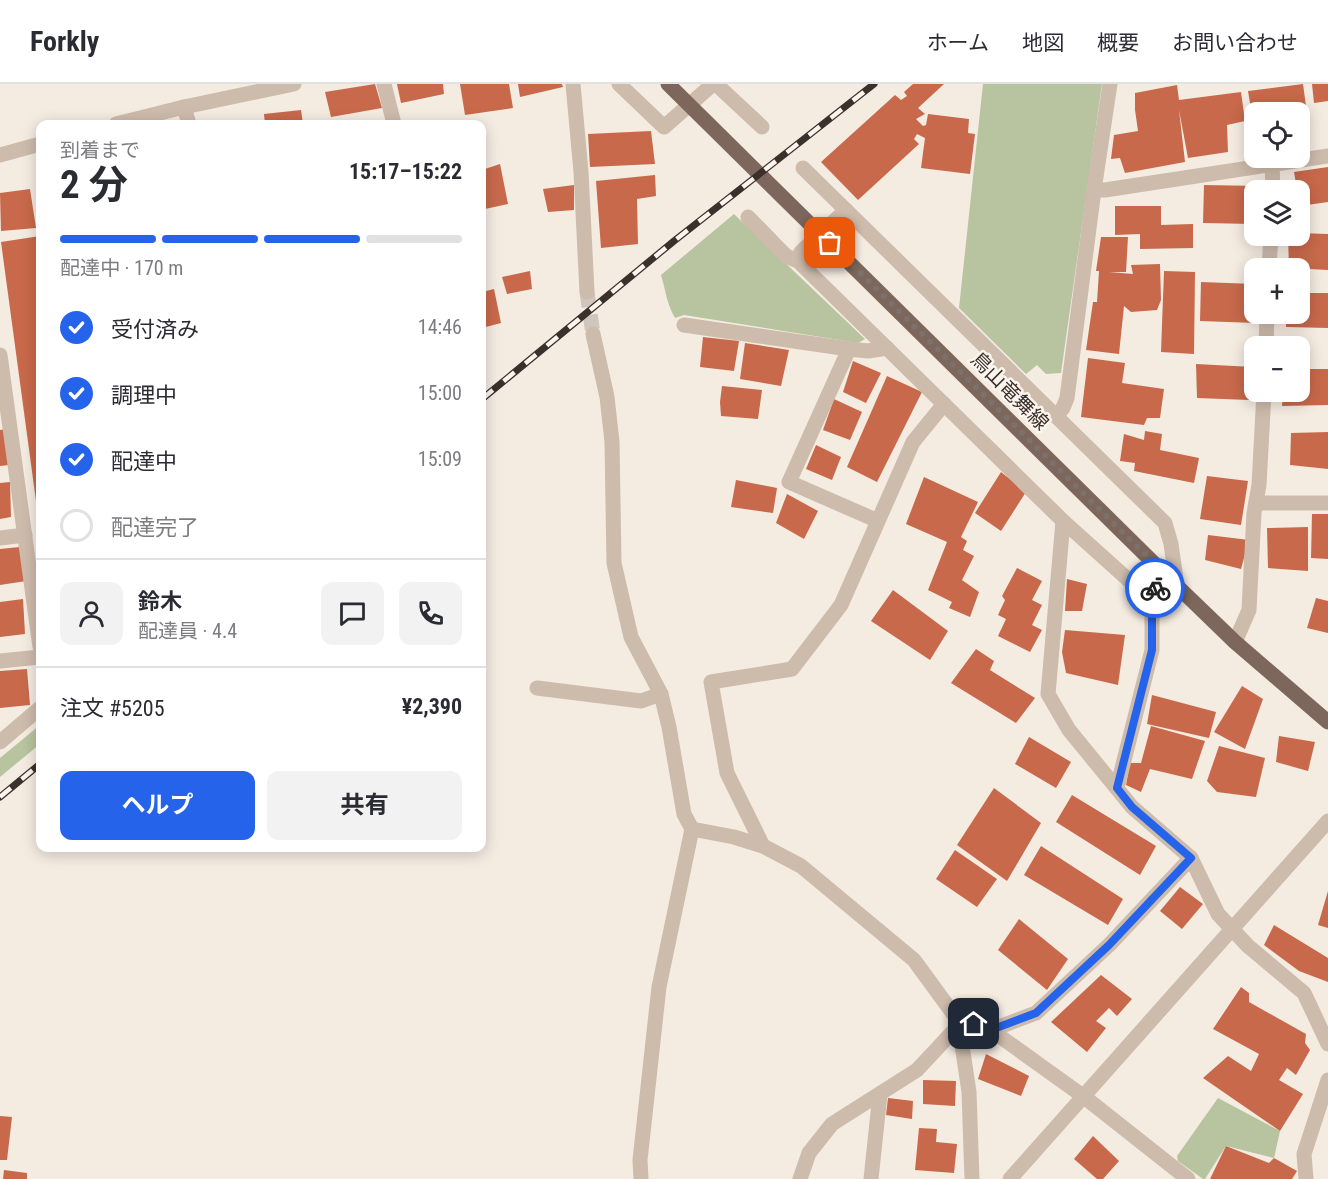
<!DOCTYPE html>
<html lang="ja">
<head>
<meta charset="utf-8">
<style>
  :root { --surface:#fff; --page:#f2f2f3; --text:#2b2b33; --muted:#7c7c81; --line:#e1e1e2; --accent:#2563eb }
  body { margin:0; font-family:"Roboto Condensed","Noto Sans JP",sans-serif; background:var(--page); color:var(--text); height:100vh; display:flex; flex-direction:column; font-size:22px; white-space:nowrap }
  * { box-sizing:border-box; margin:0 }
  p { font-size:20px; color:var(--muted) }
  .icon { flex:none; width:33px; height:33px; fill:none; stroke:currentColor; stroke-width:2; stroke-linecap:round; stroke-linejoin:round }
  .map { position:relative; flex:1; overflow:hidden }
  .drawer { position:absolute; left:36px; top:36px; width:450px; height:732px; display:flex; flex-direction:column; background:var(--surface); border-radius:12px; box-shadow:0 3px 15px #0003 }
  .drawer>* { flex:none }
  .fabs { position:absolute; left:1244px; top:18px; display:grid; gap:12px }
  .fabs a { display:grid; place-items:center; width:66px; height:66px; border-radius:12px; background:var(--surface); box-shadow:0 3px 15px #0003; font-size:30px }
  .pin { position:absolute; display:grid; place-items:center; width:51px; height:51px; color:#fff; margin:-26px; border-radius:12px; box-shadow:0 3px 9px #0006 }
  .courier { position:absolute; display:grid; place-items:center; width:60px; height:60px; margin:-30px; border:4px solid #2563eb; border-radius:50%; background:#fff; color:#222; box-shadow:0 2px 8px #0007 }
  .head em { font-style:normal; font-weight:700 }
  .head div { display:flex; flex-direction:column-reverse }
  .head { display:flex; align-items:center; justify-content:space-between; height:102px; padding:0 24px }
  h1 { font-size:39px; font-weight:700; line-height:45px }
  .bar { display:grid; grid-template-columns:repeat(4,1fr); gap:9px 6px; align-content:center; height:72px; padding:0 24px }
  .bar i { height:8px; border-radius:4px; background:var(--line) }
  .bar .current { background:var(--accent) }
  .bar p { grid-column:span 4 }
  .line { display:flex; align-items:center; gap:15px; padding:0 24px; border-top:2px solid var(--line) }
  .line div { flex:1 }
  .round { display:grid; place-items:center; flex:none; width:63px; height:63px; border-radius:12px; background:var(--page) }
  ol { padding:0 24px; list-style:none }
  li { display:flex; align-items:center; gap:18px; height:66px }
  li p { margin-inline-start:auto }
  li .icon { padding:6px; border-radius:50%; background:var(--accent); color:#fff; stroke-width:4 }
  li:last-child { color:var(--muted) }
  li i { width:33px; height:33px; border:3px solid var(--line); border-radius:50% }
  .action { display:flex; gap:12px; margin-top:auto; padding:12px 24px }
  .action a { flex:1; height:69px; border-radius:12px; background:var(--accent); color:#fff; font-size:24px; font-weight:700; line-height:69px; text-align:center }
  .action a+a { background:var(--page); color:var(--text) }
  header { display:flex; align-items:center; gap:36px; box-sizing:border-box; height:84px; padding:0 30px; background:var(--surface); border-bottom:2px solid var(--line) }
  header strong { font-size:28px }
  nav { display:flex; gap:33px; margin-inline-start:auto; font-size:21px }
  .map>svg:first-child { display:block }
  .green { fill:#b8c4a0 }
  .building { fill:#c8694b }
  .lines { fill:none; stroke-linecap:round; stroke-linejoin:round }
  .minor-tunnel { stroke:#cfc6bd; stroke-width:15; stroke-dasharray:15 8; stroke-linecap:butt }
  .minor { stroke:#cdbbac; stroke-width:15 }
  .major { stroke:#7d675c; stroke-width:15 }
  .rail-casing { stroke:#3b302b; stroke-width:7 }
  .rail { stroke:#fbf5ee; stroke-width:4.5; stroke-dasharray:14; stroke-linecap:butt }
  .done { stroke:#7c716b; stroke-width:6; stroke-dasharray:0 10.8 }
  .route { stroke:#2563eb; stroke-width:8 }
  .labels { text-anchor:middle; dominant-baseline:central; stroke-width:5; stroke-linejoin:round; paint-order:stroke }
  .street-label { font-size:20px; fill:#3b302b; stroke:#fbf5ee }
</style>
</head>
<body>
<header>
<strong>Forkly</strong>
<nav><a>ホーム</a><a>地図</a><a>概要</a><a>お問い合わせ</a></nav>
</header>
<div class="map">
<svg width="1328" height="1095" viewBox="0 0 1328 1095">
  <rect width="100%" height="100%" fill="#f4ebe1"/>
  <g class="green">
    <path d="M983 0H1102L1061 289 1046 290 1037 281 1026 290 959 224Z"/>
    <path d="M734 130 865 255 858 259 684 231 675 234C666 218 666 207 661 191Z"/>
    <path d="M40 641V660L0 693V674Z"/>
    <path d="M1218 1014 1280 1047 1274 1074 1226 1062 1205 1095H1203L1178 1077 1177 1072Z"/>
  </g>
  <g class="building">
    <path d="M375 0 382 24 331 33 325 8Z"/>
    <path d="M397 0H443L444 10 401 19Z"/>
    <path d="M460 0H509L513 24 465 31Z"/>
    <path d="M518 0H562L563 3 520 13Z"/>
    <path d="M913 0H944L918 24 925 30 916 35 923 42 926 41 928 30 969 35 968 49 975 50 970 90 921 84 925 54 917 50 914 55 919 60 858 116 821 78 895 11 901 16 907 12 904 8Z"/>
    <path d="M1303 0 1308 37 1299 38V28H1254L1253 37 1248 7Z"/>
    <path d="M1312 0H1328V17L1314 19Z"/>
    <path d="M1177 1 1179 16 1241 8 1245 37 1227 41 1228 68 1188 74 1179 26 1185 78 1125 89 1120 74 1111 75 1114 51 1138 47 1135 26V9Z"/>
    <path d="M301 26 303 40H265L264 30Z"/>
    <path d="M651 47 655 80 590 83 588 50Z"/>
    <path d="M500 80 508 120 485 125 482 110V86Z"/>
    <path d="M1328 83V118L1300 122 1299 106H1297L1294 88Z"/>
    <path d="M655 91 656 112 637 115 638 160 601 164 596 97Z"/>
    <path d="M574 101V126L548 128 543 105Z"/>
    <path d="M1204 101 1261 102 1260 106H1254V140L1203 139Z"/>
    <path d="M30 105 36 144 1 147 0 109Z"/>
    <path d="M1115 122H1161V141L1193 140V164L1140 165V150L1115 151Z"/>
    <path d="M1299 149 1328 150V186L1289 184 1288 152H1299Z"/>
    <path d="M40 152V416L36 417 1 158Z"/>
    <path d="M1101 153H1128L1126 188H1109L1133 190 1131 181 1160 180 1161 216 1157 226 1131 228 1124 222 1119 270 1086 266 1093 218H1097L1099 187H1096Z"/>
    <path d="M530 187 532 205 507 210 502 193Z"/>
    <path d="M1164 187 1195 188 1194 270 1161 268Z"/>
    <path d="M1201 198 1254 200 1256 239 1200 237Z"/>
    <path d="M494 205 501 239 482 244V208Z"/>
    <path d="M1299 209H1328V244L1286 243V230H1299Z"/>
    <path d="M703 253 739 257 734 287 700 283Z"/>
    <path d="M745 259 789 266 781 302 740 295Z"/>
    <path d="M1088 274 1125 279 1122 299 1164 305 1160 334H1147L1144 341 1081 333Z"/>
    <path d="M853 277 881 289 866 319 843 308Z"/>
    <path d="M1196 280 1253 283 1249 316 1197 314Z"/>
    <path d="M1299 285H1328V321L1282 322 1283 308H1299Z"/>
    <path d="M887 292 922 308 877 398 847 383Z"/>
    <path d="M722 302 762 306 758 335 721 332 720 318Z"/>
    <path d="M834 315 862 328 850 356 823 346Z"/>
    <path d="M6 345 9 381 0 382V346Z"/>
    <path d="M1145 347 1162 350 1160 366 1199 374 1194 399 1134 387 1135 379 1120 377 1124 350 1144 356Z"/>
    <path d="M1328 348V385L1290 381 1291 349Z"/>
    <path d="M816 361 841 373 832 396 806 385Z"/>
    <path d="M1001 388 1026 408 1001 447 975 429Z"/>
    <path d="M1207 392 1248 397 1241 441 1200 435Z"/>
    <path d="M924 393 978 418 961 453 967 457 963 466 974 472 962 496 979 508 970 533 949 524 952 518 928 506 947 458 906 440Z"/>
    <path d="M736 396 777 404 773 429 731 423Z"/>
    <path d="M10 398 11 433 0 435V399Z"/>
    <path d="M787 410 818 427 804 455 776 439Z"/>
    <path d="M1312 430H1328V475L1311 474Z"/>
    <path d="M1308 443V487L1268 484 1267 444Z"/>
    <path d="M1208 451 1249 456 1241 485 1205 476Z"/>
    <path d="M20 463 26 497 0 501V465Z"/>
    <path d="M1017 484 1042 497 1032 516 1042 521 1032 541 1042 546 1030 568 998 552 1006 535 998 531 1005 516 1002 512Z"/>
    <path d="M1067 495 1087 500 1082 527H1065Z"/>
    <path d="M893 506 948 547 930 576 871 537Z"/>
    <path d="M1316 514 1328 517V549L1307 544Z"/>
    <path d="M23 515 25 550 0 553V518Z"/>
    <path d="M1065 546 1125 551 1118 601 1066 589 1062 568Z"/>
    <path d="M976 565 994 577 990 586 1035 614 1016 639 951 599Z"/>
    <path d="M27 585 30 621 0 624V587Z"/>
    <path d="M1242 602 1263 615 1245 665 1214 648Z"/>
    <path d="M1152 611 1216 628 1209 654 1147 640Z"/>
    <path d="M1151 642 1205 657 1192 695 1150 685 1141 708 1126 701 1130 679H1141Z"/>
    <path d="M1279 652 1315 658 1308 687 1276 678Z"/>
    <path d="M1029 653 1071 678 1056 704 1015 680Z"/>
    <path d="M1219 662 1265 674 1256 713 1217 708 1207 697Z"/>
    <path d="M994 704 1041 739 1007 797 957 761Z"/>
    <path d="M1072 711 1156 762 1140 791 1056 738Z"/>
    <path d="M1041 762 1123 815 1108 841 1024 791Z"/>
    <path d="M955 766 997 795 977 823 936 795Z"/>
    <path d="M1180 803 1203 820 1182 845 1160 827Z"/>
    <path d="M1328 807V844L1318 841Z"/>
    <path d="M1019 835 1068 875 1047 906 998 866Z"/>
    <path d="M1274 841 1328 874V898L1299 887 1264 861Z"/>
    <path d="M1101 891 1132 915 1117 932 1109 924 1096 937 1106 944 1087 968 1051 938Z"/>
    <path d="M1241 903 1249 909V918L1306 950 1305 959 1310 966 1296 991 1287 984 1279 996 1303 1010 1280 1047 1203 994 1228 972 1251 987 1259 970 1213 945Z"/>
    <path d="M986 970 1029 992 1021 1012 978 995Z"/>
    <path d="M923 996 956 997 955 1022 923 1020Z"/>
    <path d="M888 1014 913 1017 912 1035 886 1031Z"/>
    <path d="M0 1032 12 1033 7 1076H0Z"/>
    <path d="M919 1044 937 1045 936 1058 957 1060 954 1089 915 1086Z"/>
    <path d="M1093 1052 1119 1077 1103 1095H1097L1074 1075Z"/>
    <path d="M1226 1062 1269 1079 1274 1074 1297 1087 1292 1095H1210Z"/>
    <path d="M4 1086 27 1089V1095H3Z"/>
  </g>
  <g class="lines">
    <path class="minor-tunnel" d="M587 208 593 250"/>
    <g class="minor">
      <path d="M384 0 394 40"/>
      <path d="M573 0 581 88 587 208"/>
      <path d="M619 0 664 43 713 0"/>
      <path d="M716 0 762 43"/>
      <path d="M184 23 189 40"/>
      <path d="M116 40 184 23 294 0"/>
      <path d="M0 71 40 60"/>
      <path d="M1272 81 1273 106"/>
      <path d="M1094 106H1105L1328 72"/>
      <path d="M748 133 786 172 798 177 1063 437 1133 500 1147 505 1177 502 1171 460 1165 439 803 84"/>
      <path d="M798 177 801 168 846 126"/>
      <path d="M1269 184 1271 152"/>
      <path d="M684 241 849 265 868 267 887 264"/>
      <path d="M593 250 607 313 612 358 614 479 631 553 661 610 669 643 684 730 692 745 659 903 640 1076 641 1095"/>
      <path d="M1266 262 1267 230"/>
      <path d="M849 265 789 398 878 437"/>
      <path d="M0 271 40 563"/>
      <path d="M1056 332 1063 324 1067 314 1094 106 1110 0"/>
      <path d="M1256 419H1328"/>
      <path d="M0 454 25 451"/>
      <path d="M1235 558 1249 526 1254 429 1259 401 1264 308"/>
      <path d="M0 577 40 573"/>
      <path d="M537 604 641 617 661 610"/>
      <path d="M0 658 40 624"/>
      <path d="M1117 704 1152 566V520L1147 505"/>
      <path d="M692 745 734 753 763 762 801 782 914 876 957 935 991 946 1083 1012 1188 1095"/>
      <path d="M763 762 727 689 711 598 792 585 841 521 913 358 944 320"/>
      <path d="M1191 774 1218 830 1248 862 1304 909 1328 960"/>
      <path d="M959 941 969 1008 972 1095"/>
      <path d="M991 946 1036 929 1109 861 1191 774 1132 723 1069 646 1048 610 1063 437"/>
      <path d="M800 1095 809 1069 832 1040 917 986 959 941"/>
      <path d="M871 1095 880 1010"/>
      <path d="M1010 1095 1328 737"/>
      <path d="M1306 1095 1304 1070 1328 996"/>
    </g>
    <path class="major" d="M668 0 1177 502 1235 558 1328 638"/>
    <g class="rail-casing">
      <g id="rail">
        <path d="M482 315 674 157 874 0"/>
        <path d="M0 713 40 680"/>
      </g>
    </g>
    <use href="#rail" class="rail"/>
  </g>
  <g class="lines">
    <path class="done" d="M830 159 1177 502 1155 504"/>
    <path class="route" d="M974 940 991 946 1036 929 1109 861 1191 774 1132 723 1117 704 1152 566V520L1147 505 1155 504"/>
  </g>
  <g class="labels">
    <g class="street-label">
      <text transform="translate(1010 307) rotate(45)">鳥山竜舞線</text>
    </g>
  </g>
</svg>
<div class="fabs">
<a><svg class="icon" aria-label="locate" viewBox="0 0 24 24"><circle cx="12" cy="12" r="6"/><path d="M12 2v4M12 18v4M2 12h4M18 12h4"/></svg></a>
<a><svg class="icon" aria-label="layers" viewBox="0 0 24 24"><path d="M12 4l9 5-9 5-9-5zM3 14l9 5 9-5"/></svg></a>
<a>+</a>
<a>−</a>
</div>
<div class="pin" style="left:830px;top:159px;background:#ea580c"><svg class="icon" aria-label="bag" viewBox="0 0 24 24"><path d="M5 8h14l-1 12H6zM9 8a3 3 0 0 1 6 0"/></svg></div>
<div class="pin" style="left:974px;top:940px;background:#1f2937"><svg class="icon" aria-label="home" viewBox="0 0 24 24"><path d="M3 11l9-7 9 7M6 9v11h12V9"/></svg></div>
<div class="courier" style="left:1155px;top:504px"><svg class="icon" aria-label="bike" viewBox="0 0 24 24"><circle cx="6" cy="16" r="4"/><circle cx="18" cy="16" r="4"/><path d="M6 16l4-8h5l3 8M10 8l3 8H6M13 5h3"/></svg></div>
<section class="drawer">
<div class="head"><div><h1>2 分</h1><p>到着まで</p></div><em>15:17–15:22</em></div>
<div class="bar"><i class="current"></i><i class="current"></i><i class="current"></i><i></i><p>配達中 · 170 m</p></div>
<ol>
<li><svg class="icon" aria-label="check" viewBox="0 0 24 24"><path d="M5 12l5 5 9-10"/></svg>受付済み<p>14:46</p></li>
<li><svg class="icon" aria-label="check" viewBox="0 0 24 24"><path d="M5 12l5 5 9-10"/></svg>調理中<p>15:00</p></li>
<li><svg class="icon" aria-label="check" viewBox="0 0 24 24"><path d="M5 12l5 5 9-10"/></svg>配達中<p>15:09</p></li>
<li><i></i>配達完了</li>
</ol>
<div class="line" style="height:108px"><a class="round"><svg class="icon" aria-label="person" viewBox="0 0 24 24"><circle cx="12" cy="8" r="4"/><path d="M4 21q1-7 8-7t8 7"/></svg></a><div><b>鈴木</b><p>配達員 · 4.4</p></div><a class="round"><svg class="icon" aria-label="chat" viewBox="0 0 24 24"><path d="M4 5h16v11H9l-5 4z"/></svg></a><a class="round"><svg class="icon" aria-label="phone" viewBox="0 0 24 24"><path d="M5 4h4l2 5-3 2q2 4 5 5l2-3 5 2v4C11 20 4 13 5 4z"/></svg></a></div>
<div class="line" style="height:78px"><div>注文 #5205</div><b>¥2,390</b></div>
<div class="action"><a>ヘルプ</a><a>共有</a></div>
</section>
</div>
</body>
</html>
